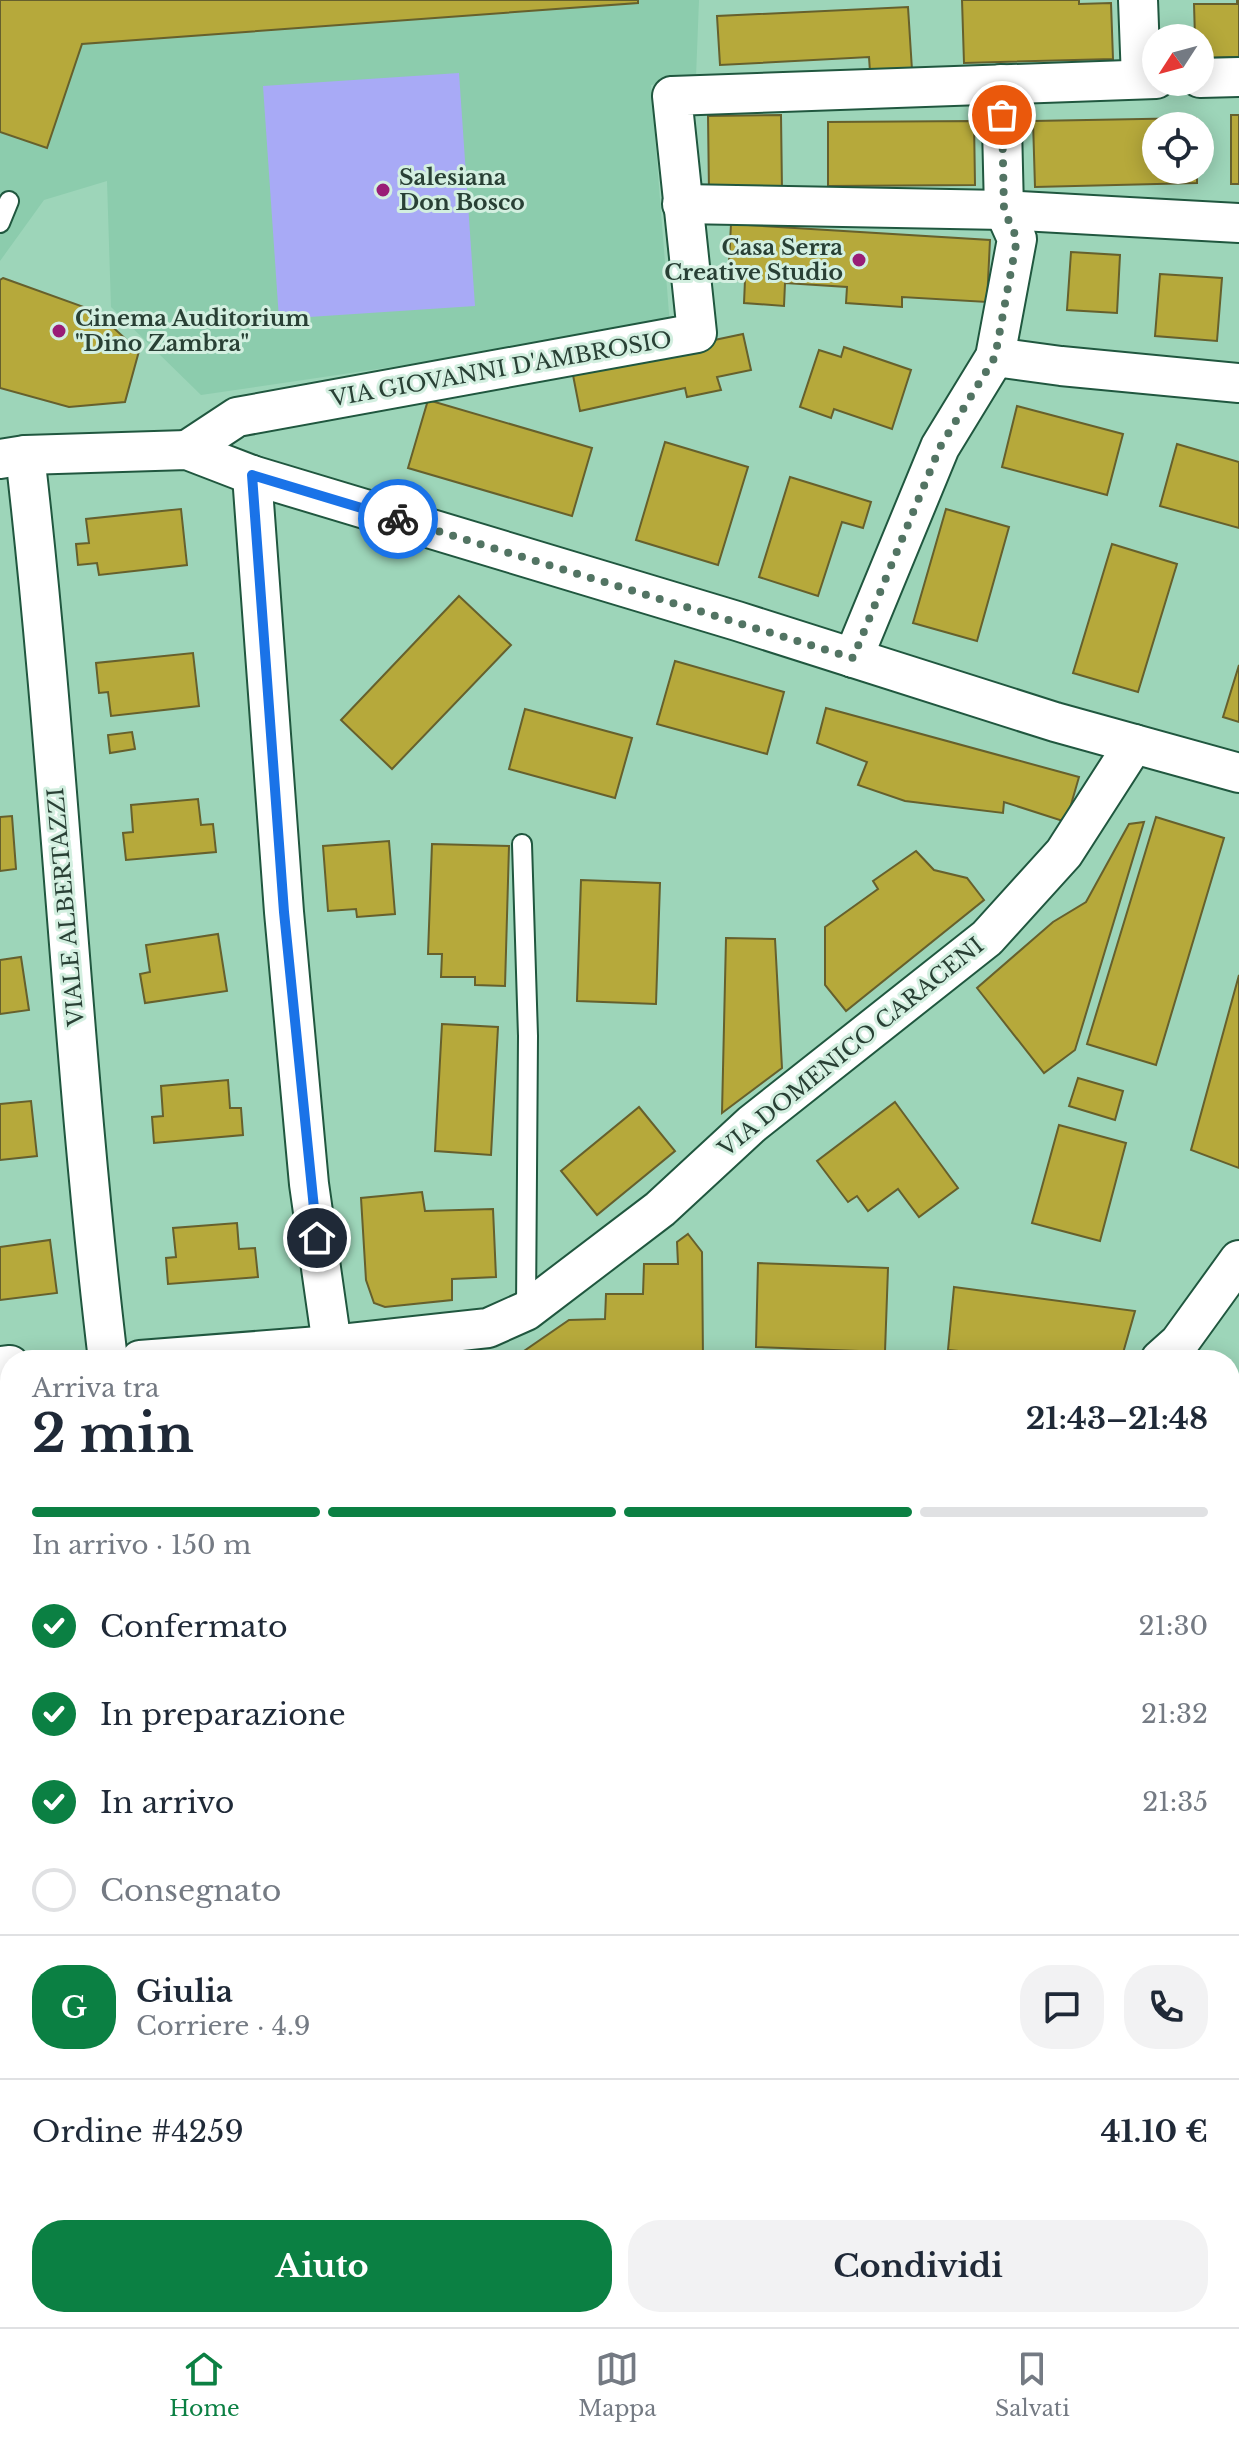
<!DOCTYPE html>
<html lang="it">
<head>
<meta charset="utf-8">
<style>
  :root { --surface:#fff; --page:#f2f2f3; --text:#1f2937; --muted:#747a83; --line:#e0e1e3; --accent:#0b8043 }
  body { margin:0; font-family:"Libre Baskerville",serif; background:var(--page); color:var(--text); height:100vh; display:flex; flex-direction:column; font-size:30px; white-space:nowrap }
  * { box-sizing:border-box; margin:0 }
  p { font-size:26px; color:var(--muted) }
  .icon { flex:none; width:44px; height:44px; fill:none; stroke:currentColor; stroke-width:2; stroke-linecap:round; stroke-linejoin:round }
  .map { position:relative; flex:1; overflow:hidden }
  .side { position:absolute; left:0px; top:1350px; width:1240px; height:978px; display:flex; flex-direction:column; background:var(--surface); border-radius:32px 32px 0 0; box-shadow:0 4px 20px #0003 }
  .side>* { flex:none }
  .needle { width:52px; rotate:234deg }
  .controls { position:absolute; left:1142px; top:24px; display:grid; gap:16px }
  .controls a { display:grid; place-items:center; width:72px; height:72px; border-radius:50%; background:var(--surface); box-shadow:0 4px 20px #0003; font-size:40px }
  .pin { position:absolute; display:grid; place-items:center; width:68px; height:68px; color:#fff; margin:-34px; border:4px solid #fff; border-radius:50%; box-shadow:0 2px 8px #0007 }
  .courier { position:absolute; display:grid; place-items:center; width:80px; height:80px; margin:-40px; border:6px solid #1a73e8; border-radius:50%; background:#fff; color:#222; box-shadow:0 2px 10px #0007 }
  .summary em { font-style:normal; font-weight:700 }
  .summary div { display:flex; flex-direction:column-reverse }
  .summary { display:flex; align-items:center; justify-content:space-between; height:136px; padding:0 32px }
  h1 { font-size:52px; font-weight:700; line-height:60px }
  .bar { display:grid; grid-template-columns:repeat(4,1fr); gap:12px 8px; align-content:center; height:96px; padding:0 32px }
  .bar i { height:10px; border-radius:6px; background:var(--line) }
  .bar .current { background:var(--accent) }
  .bar p { grid-column:span 4 }
  .line { display:flex; align-items:center; gap:20px; padding:0 32px; border-top:2px solid var(--line) }
  .line div { flex:1 }
  .round { display:grid; place-items:center; flex:none; width:84px; height:84px; border-radius:32px; background:var(--page) }
  ol { padding:0 32px; list-style:none }
  li { display:flex; align-items:center; gap:24px; height:88px }
  li p { margin-inline-start:auto }
  li .icon { padding:8px; border-radius:50%; background:var(--accent); color:#fff; stroke-width:4 }
  li:last-child { color:var(--muted) }
  li i { width:44px; height:44px; border:4px solid var(--line); border-radius:50% }
  .primary-button { display:flex; gap:16px; margin-top:auto; padding:16px 32px }
  .primary-button a { flex:1; height:92px; border-radius:32px; background:var(--accent); color:#fff; font-size:32px; font-weight:700; line-height:92px; text-align:center }
  .primary-button a+a { background:var(--page); color:var(--text) }
  .dock { display:flex; justify-content:space-around; align-items:center; height:112px; border-top:2px solid var(--line); background:var(--surface); font-size:22px; color:var(--muted) }
  .dock a { display:grid; justify-items:center; gap:4px }
  .dock .current { color:var(--accent) }
  .map>svg:first-child { display:block }
  .built { fill:#8cccad }
  .green { fill:#a8aaf6 }
  .building { fill:#b6a93b; stroke:#66602d; stroke-width:2 }
  .lines { fill:none; stroke-linecap:round; stroke-linejoin:round }
  .service-casing { stroke:#20573f; stroke-width:22 }
  .minor-casing { stroke:#20573f; stroke-width:42 }
  .secondary-casing { stroke:#20573f; stroke-width:48 }
  .path { stroke:#6e9883; stroke-width:5; stroke-dasharray:4 6; stroke-linecap:butt }
  .service { stroke:#fff; stroke-width:18 }
  .minor { stroke:#fff; stroke-width:38 }
  .secondary { stroke:#fff; stroke-width:44 }
  .done { stroke:#527463; stroke-width:8; stroke-dasharray:0 14.4 }
  .route { stroke:#1a73e8; stroke-width:10 }
  .poi-dot { fill:#991d76; stroke:#d3efe0; stroke-width:3 }
  .labels { text-anchor:middle; dominant-baseline:central; stroke-width:6; stroke-linejoin:round; paint-order:stroke }
  .poi-label { font-size:22px; font-weight:bold; fill:#294035; stroke:#d3efe0; text-anchor:start }
  .street-label { font-size:22px; fill:#294035; stroke:#d3efe0 }
</style>
</head>
<body>
<div class="map">
<svg width="1239" height="2327" viewBox="0 0 1239 2327">
  <rect width="100%" height="100%" fill="#9dd5b9"/>
  <path class="built" d="M0 0H699L696 77 651 85 670 326 201 395 111 307 107 181 44 200 0 261Z"/>
  <g class="green">
    <path d="M459 73 475 306 279 319 263 86Z"/>
    <path d="M0 2270 10 2290V2318H24L28 2327H0Z"/>
  </g>
  <g class="building">
    <path d="M0 0H638V3L82 44 47 148 0 132Z"/>
    <path d="M962 0H1079V4L1111 3 1113 59 964 63Z"/>
    <path d="M1237 0H1239V57L1200 58V38H1195L1194 4H1237Z"/>
    <path d="M908 7 912 70 870 72 869 57 720 65 717 16Z"/>
    <path d="M781 115 782 191 709 192 708 116Z"/>
    <rect x="1231" y="115" width="8" height="69"/>
    <path d="M1196 118V126H1156V170H1197V183L1035 187 1033 121Z"/>
    <path d="M974 121 975 185 828 186V122Z"/>
    <path d="M731 224 990 240 987 302 902 297V307L846 303 847 287 785 283 784 306 744 303 745 280H728Z"/>
    <path d="M1071 252 1120 255 1117 313 1067 310Z"/>
    <path d="M1160 274 1222 278 1217 341 1155 336Z"/>
    <path d="M3 278 95 311 139 351 125 402 69 407 0 388V280Z"/>
    <path d="M743 334 751 370 717 377 721 390 687 397 685 388 580 411 572 370Z"/>
    <path d="M844 347 911 370 892 429 834 409 831 418 800 407 819 350 841 357Z"/>
    <path d="M428 400 592 448 572 516 408 468Z"/>
    <path d="M1017 406 1123 434 1107 495 1002 467Z"/>
    <path d="M665 442 748 467 718 565 636 540Z"/>
    <path d="M1177 444 1239 462V528L1160 506Z"/>
    <path d="M790 477 871 502 863 528 842 522 818 596 759 577Z"/>
    <path d="M181 509 187 565 99 575 97 563 78 565 76 544 89 543 86 519Z"/>
    <path d="M946 509 1009 527 977 641 913 623Z"/>
    <path d="M1112 544 1177 564 1138 692 1073 673Z"/>
    <path d="M459 596 511 645 392 769 341 720Z"/>
    <path d="M193 653 199 706 111 716 108 692 99 693 96 663Z"/>
    <path d="M675 661 784 692 767 754 657 724Z"/>
    <path d="M1239 665V722L1223 717Z"/>
    <path d="M826 708 1079 777 1066 822 1004 802 1003 813 905 801 858 785 867 762 817 743Z"/>
    <path d="M525 709 632 738 615 798 509 769Z"/>
    <path d="M132 732 135 749 110 753 108 735Z"/>
    <path d="M198 799 201 825 213 824 216 852 126 860 123 833 133 832 131 805Z"/>
    <path d="M12 816 16 869 0 871V817Z"/>
    <path d="M1156 817 1224 838 1156 1065 1087 1044Z"/>
    <path d="M1144 822 1075 1050 1044 1073 977 988 1053 922 1086 902 1129 824Z"/>
    <path d="M389 841 395 914 357 917 356 909 328 911 323 846Z"/>
    <path d="M432 844 509 846 505 986 475 985V977H441L442 954H428Z"/>
    <path d="M916 851 934 870 967 878 984 900 846 1011 825 985V927L878 889 873 881Z"/>
    <path d="M581 880 660 883 656 1004 577 1001Z"/>
    <path d="M218 934 227 991 145 1003 140 974 150 972 146 945Z"/>
    <path d="M726 938 775 939 782 1068 722 1113Z"/>
    <path d="M21 957 29 1010 0 1014V960Z"/>
    <path d="M1239 975V1168L1191 1150Z"/>
    <path d="M442 1024 498 1027 491 1155 435 1151Z"/>
    <path d="M1078 1078 1123 1091 1115 1120 1069 1106Z"/>
    <path d="M228 1080 230 1108H241L243 1135 154 1143 152 1117 163 1116 161 1086Z"/>
    <path d="M31 1101 37 1156 0 1160V1104Z"/>
    <path d="M895 1102 958 1188 919 1217 898 1189 868 1211 857 1196 848 1202 817 1161Z"/>
    <path d="M639 1107 675 1151 597 1215 561 1171Z"/>
    <path d="M1059 1125 1126 1143 1100 1241 1032 1223Z"/>
    <path d="M422 1192 425 1211 493 1209 496 1277 452 1279V1300L385 1307 374 1303 366 1280 361 1198Z"/>
    <path d="M237 1223 239 1249 255 1248 258 1277 168 1284 166 1258 176 1257 173 1228Z"/>
    <path d="M688 1234 702 1252 703 1360H525L524 1351 569 1320 605 1319 606 1294H643L644 1264H678L677 1242Z"/>
    <path d="M50 1240 57 1293 0 1300V1247Z"/>
    <path d="M758 1263 888 1268 885 1352 756 1347Z"/>
    <path d="M954 1287 1135 1311 1121 1360H1055L948 1350Z"/>
    <path d="M10 1440V1524L0 1528V1444Z"/>
    <path d="M1230 1469 1239 1481V1492L1230 1499Z"/>
    <path d="M1239 1560V1599L1230 1587V1567Z"/>
    <path d="M10 1586V1606L4 1589Z"/>
    <path d="M1230 1694 1239 1707V1744L1230 1751Z"/>
    <path d="M1239 1885V1971L1230 1978V1892Z"/>
    <path d="M10 1947V2034L0 2039V1952Z"/>
    <path d="M1230 2033 1239 2045V2217L1230 2206Z"/>
    <path d="M10 2135V2245L6 2247 0 2235V2140Z"/>
    <path d="M39 2318H176L158 2327H43Z"/>
    <path d="M310 2318H395L398 2327H314Z"/>
    <path d="M703 2318H786L790 2327H707Z"/>
    <path d="M919 2318H1012L1001 2327H923Z"/>
  </g>
  <g class="lines">
    <g class="service-casing">
      <g id="service">
        <path d="M0 223 9 201"/>
        <path d="M522 844 528 1036 526 1308"/>
        <path d="M1230 1519 1239 1512"/>
        <path d="M1230 1653 1239 1667"/>
        <path d="M435 2318 438 2327"/>
        <path d="M814 2318 818 2327"/>
      </g>
    </g>
    <g class="minor-casing">
      <g id="minor">
        <path d="M1138 0 1141 79"/>
        <path d="M1200 78 1239 77"/>
        <path d="M682 204 1004 210 1239 223"/>
        <path d="M995 357 1061 366 1239 383"/>
        <path d="M187 450 237 417 697 333 672 96 1156 79"/>
        <path d="M25 455C60 756 72 1059 108 1360"/>
        <path d="M0 459 25 455 187 450 252 475 737 621 1055 722 1239 773"/>
        <path d="M252 475 284 912 309 1184 332 1345 342 1360"/>
        <path d="M853 658 940 447 995 357 1017 239 1004 210 1001 84"/>
        <path d="M140 1360 332 1345 488 1328 526 1311 660 1209 752 1124 987 938 1064 853 1134 744"/>
        <path d="M1160 1360 1179 1343 1239 1260"/>
        <path d="M0 1366 10 1365"/>
        <path d="M0 1695 10 1721"/>
        <path d="M0 1906 10 1901"/>
        <path d="M0 2102 10 2097"/>
        <path d="M266 2318 271 2327"/>
        <path d="M662 2318 667 2327"/>
        <path d="M1089 2318 1094 2327"/>
        <path d="M207 2327 225 2318"/>
      </g>
    </g>
    <g class="secondary-casing">
      <g id="secondary">
        <path d="M1230 1820 1239 1813"/>
        <path d="M529 2327 547 2318"/>
      </g>
    </g>
    <g class="path">
      <path d="M1230 1608 1239 1621"/>
      <path d="M0 2252 10 2273"/>
      <path d="M32 2318 37 2327"/>
    </g>
    <use href="#service" class="service"/>
    <use href="#minor" class="minor"/>
    <use href="#secondary" class="secondary"/>
  </g>
  <g class="lines">
    <path class="done" d="M398 519 853 658 940 447 995 357 1017 239 1004 210 1002 115"/>
    <path class="route" d="M317 1238 284 912 252 475 398 519"/>
  </g>
  <g class="poi-dot">
    <circle cx="383" cy="190" r="8"/>
    <circle cx="859" cy="260" r="8"/>
    <circle cx="59" cy="331" r="8"/>
  </g>
  <g class="labels">
    <g class="poi-label">
      <text x="399" y="177">Salesiana<tspan x="399" dy="25">Don Bosco</tspan></text>
      <text x="843" y="247" text-anchor="end">Casa Serra<tspan x="843" dy="25">Creative Studio</tspan></text>
      <text x="75" y="318">Cinema Auditorium<tspan x="75" dy="25">"Dino Zambra"</tspan></text>
    </g>
    <g class="street-label">
      <text transform="translate(501 369) rotate(-10)">VIA GIOVANNI D'AMBROSIO</text>
      <text transform="translate(66 907) rotate(-95)">VIALE ALBERTAZZI</text>
      <text transform="translate(851 1047) rotate(-39)">VIA DOMENICO CARACENI</text>
    </g>
  </g>
</svg>
<div class="controls">
<a><svg class="needle" viewBox="-14 -14 28 28"><path d="M0-13l5 13h-10z" fill="#e53935"/><path d="M0 13l5-13h-10z" fill="#747a83"/></svg></a>
<a><svg class="icon" aria-label="locate" viewBox="0 0 24 24"><circle cx="12" cy="12" r="6"/><path d="M12 2v4M12 18v4M2 12h4M18 12h4"/></svg></a>
</div>
<div class="pin" style="left:1002px;top:115px;background:#ea580c"><svg class="icon" aria-label="bag" viewBox="0 0 24 24"><path d="M5 8h14l-1 12H6zM9 8a3 3 0 0 1 6 0"/></svg></div>
<div class="pin" style="left:317px;top:1238px;background:#1f2937"><svg class="icon" aria-label="home" viewBox="0 0 24 24"><path d="M3 11l9-7 9 7M6 9v11h12V9"/></svg></div>
<div class="courier" style="left:398px;top:519px"><svg class="icon" aria-label="bike" viewBox="0 0 24 24"><circle cx="6" cy="16" r="4"/><circle cx="18" cy="16" r="4"/><path d="M6 16l4-8h5l3 8M10 8l3 8H6M13 5h3"/></svg></div>
<section class="side">
<div class="summary"><div><h1>2 min</h1><p>Arriva tra</p></div><em>21:43–21:48</em></div>
<div class="bar"><i class="current"></i><i class="current"></i><i class="current"></i><i></i><p>In arrivo · 150 m</p></div>
<ol>
<li><svg class="icon" aria-label="check" viewBox="0 0 24 24"><path d="M5 12l5 5 9-10"/></svg>Confermato<p>21:30</p></li>
<li><svg class="icon" aria-label="check" viewBox="0 0 24 24"><path d="M5 12l5 5 9-10"/></svg>In preparazione<p>21:32</p></li>
<li><svg class="icon" aria-label="check" viewBox="0 0 24 24"><path d="M5 12l5 5 9-10"/></svg>In arrivo<p>21:35</p></li>
<li><i></i>Consegnato</li>
</ol>
<div class="line" style="height:144px"><b class="round" style="background:var(--accent);color:#fff">G</b><div><b>Giulia</b><p>Corriere · 4.9</p></div><a class="round"><svg class="icon" aria-label="chat" viewBox="0 0 24 24"><path d="M4 5h16v11H9l-5 4z"/></svg></a><a class="round"><svg class="icon" aria-label="phone" viewBox="0 0 24 24"><path d="M5 4h4l2 5-3 2q2 4 5 5l2-3 5 2v4C11 20 4 13 5 4z"/></svg></a></div>
<div class="line" style="height:104px"><div>Ordine #4259</div><b>41.10 €</b></div>
<div class="primary-button"><a>Aiuto</a><a>Condividi</a></div>
</section>
</div>
<nav class="dock">
<a class="current"><svg class="icon" aria-label="home" viewBox="0 0 24 24"><path d="M3 11l9-7 9 7M6 9v11h12V9"/></svg>Home</a>
<a><svg class="icon" aria-label="map" viewBox="0 0 24 24"><path d="M3 6l6-2 6 2 6-2v14l-6 2-6-2-6 2zM9 4v14M15 6v14"/></svg>Mappa</a>
<a><svg class="icon" aria-label="saved" viewBox="0 0 24 24"><path d="M7 4h10v16l-5-4-5 4z"/></svg>Salvati</a>
</nav>
</body>
</html>
